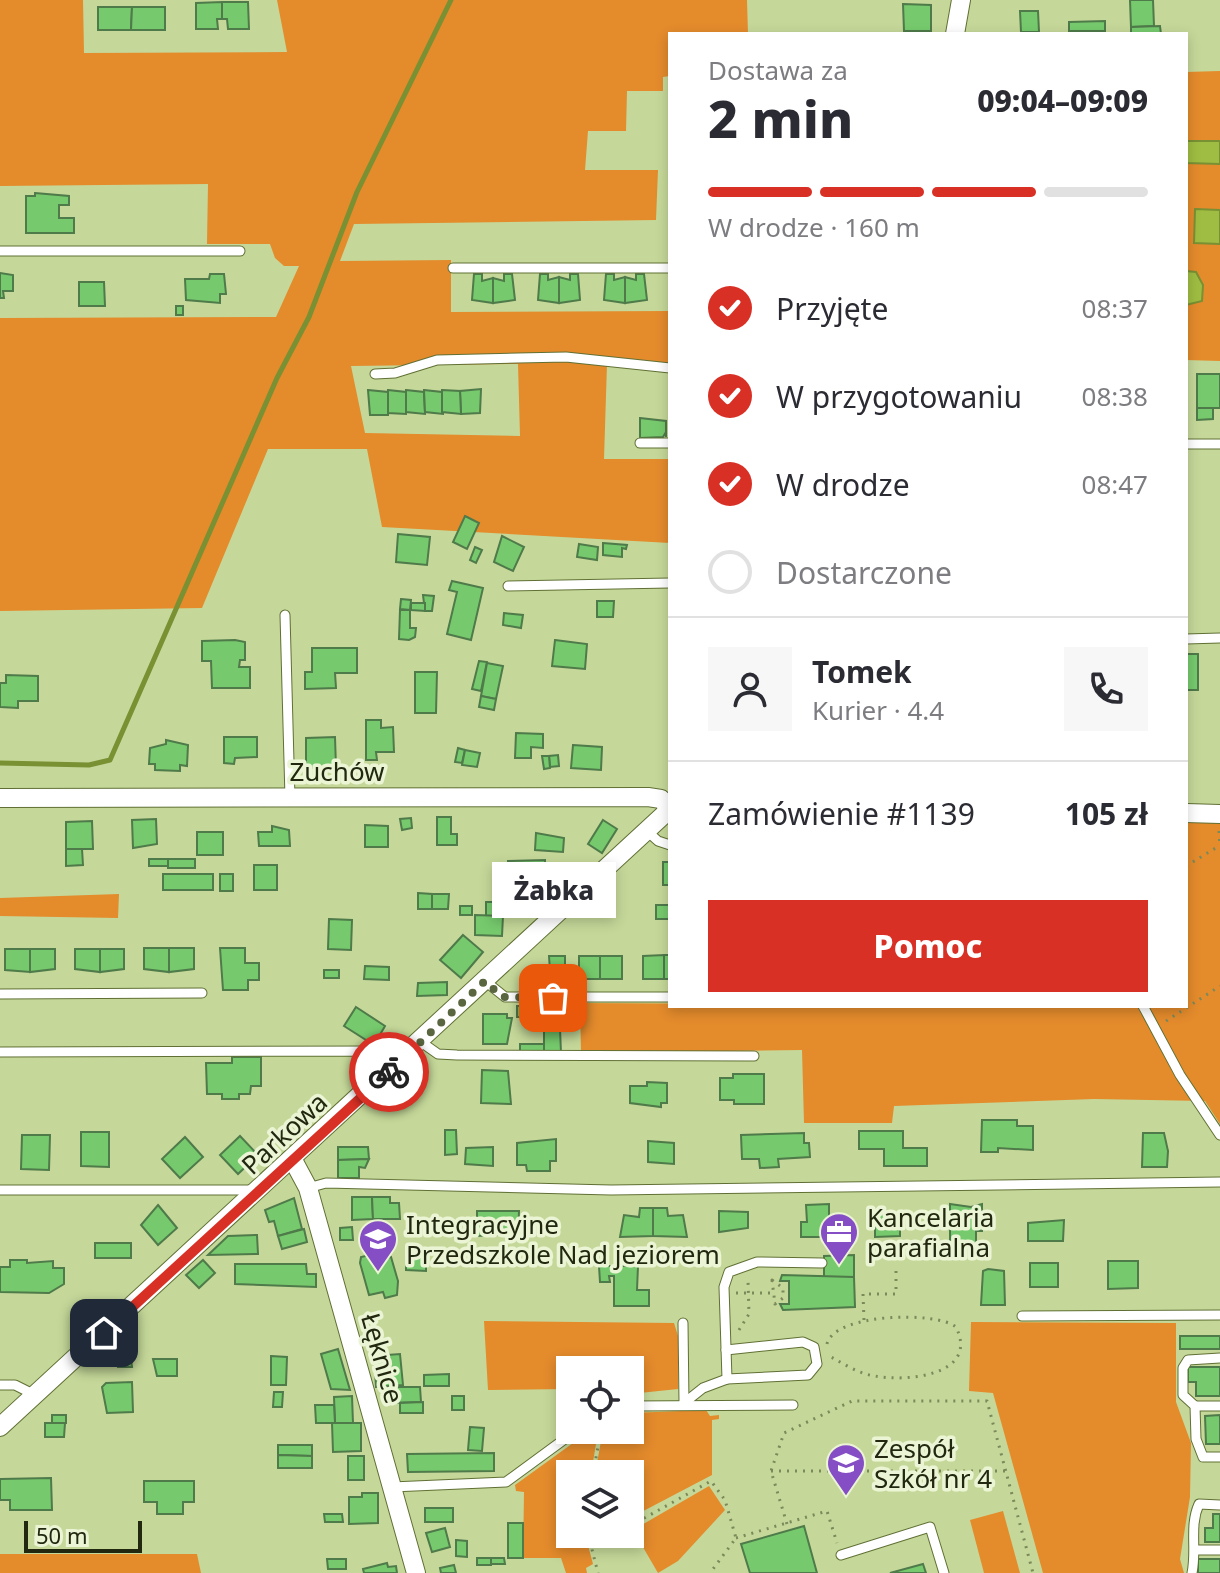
<!DOCTYPE html>
<html lang="pl">
<head>
<meta charset="utf-8">
<style>
  :root { --surface:#fff; --page:#f7f7f7; --text:#2b2b33; --muted:#7c7c81; --line:#e1e1e2; --accent:#d93025 }
  body { margin:0; font-family:"Noto Sans",sans-serif; background:var(--page); color:var(--text); height:100vh; display:flex; flex-direction:column; font-size:30px; white-space:nowrap }
  * { box-sizing:border-box; margin:0 }
  p { font-size:26px; color:var(--muted) }
  .icon { flex:none; width:44px; height:44px; fill:none; stroke:currentColor; stroke-width:2; stroke-linecap:round; stroke-linejoin:round }
  .map { position:relative; flex:1; overflow:hidden }
  .details { position:absolute; left:668px; top:32px; width:520px; height:976px; display:flex; flex-direction:column; background:var(--surface); border-radius:0px; box-shadow:0 4px 12px #0003 }
  .details>* { flex:none }
  .fabs { position:absolute; left:556px; top:1356px; display:grid; gap:16px }
  .fabs a { display:grid; place-items:center; width:88px; height:88px; border-radius:0px; background:var(--surface); box-shadow:0 4px 12px #0003; font-size:40px }
  .scale { position:absolute; left:24px; bottom:20px; width:118px; box-sizing:border-box; padding-left:8px; border:4px solid #21280f; border-top:0; font-size:22px; line-height:28px; white-space:nowrap; color:#21280f; -webkit-text-stroke:6px #ebf5d5; paint-order:stroke }
  .pin { position:absolute; display:grid; place-items:center; width:68px; height:68px; color:#fff; margin:-34px; border-radius:16px; box-shadow:0 4px 12px #0006 }
  .courier { position:absolute; display:grid; place-items:center; width:80px; height:80px; margin:-40px; border:6px solid #d93025; border-radius:50%; background:#fff; color:#222; box-shadow:0 2px 10px #0007 }
  .bubble { position:absolute; height:56px; border-radius:0px; background:var(--surface); box-shadow:0 4px 12px #0003; font-size:26px; font-weight:800; line-height:56px; text-align:center }
  .summary em { font-style:normal; font-weight:800 }
  .summary div { display:flex; flex-direction:column-reverse }
  .summary { display:flex; align-items:center; justify-content:space-between; height:136px; padding:0 40px }
  h1 { font-size:52px; font-weight:800; line-height:60px }
  .bar { display:grid; grid-template-columns:repeat(4,1fr); gap:12px 8px; align-content:center; height:96px; padding:0 40px }
  .bar i { height:10px; border-radius:6px; background:var(--line) }
  .bar .active { background:var(--accent) }
  .bar p { grid-column:span 4 }
  .line { display:flex; align-items:center; gap:20px; padding:0 40px; border-top:2px solid var(--line) }
  .line div { flex:1 }
  .round { display:grid; place-items:center; flex:none; width:84px; height:84px; border-radius:0px; background:var(--page) }
  ol { padding:0 40px; list-style:none }
  li { display:flex; align-items:center; gap:24px; height:88px }
  li p { margin-inline-start:auto }
  li .icon { padding:8px; border-radius:50%; background:var(--accent); color:#fff; stroke-width:4 }
  li:last-child { color:var(--muted) }
  li i { width:44px; height:44px; border:4px solid var(--line); border-radius:50% }
  .primary-button { display:flex; gap:16px; margin-top:auto; padding:16px 40px }
  .primary-button a { flex:1; height:92px; border-radius:0px; background:var(--accent); color:#fff; font-size:32px; font-weight:800; line-height:92px; text-align:center }
  .map>svg:first-child { display:block }
  .green { fill:#e48b2c; fill-rule:evenodd }
  .water { fill:#9fbd42; stroke:#799033; stroke-width:2 }
  .lines { fill:none; stroke-linecap:round; stroke-linejoin:round }
  .stream { stroke:#799033; stroke-width:5 }
  .building { fill:#76ca6d; stroke:#4f7a4a; stroke-width:2 }
  .service-casing { stroke:#607034; stroke-width:11 }
  .minor-casing { stroke:#607034; stroke-width:20 }
  .path { stroke:#7b895b; stroke-width:3; stroke-dasharray:2 6; stroke-linecap:butt }
  .service { stroke:#fff; stroke-width:9 }
  .minor { stroke:#fff; stroke-width:18 }
  .done { stroke:#5a663f; stroke-width:8; stroke-dasharray:0 14.4 }
  .route { stroke:#d93025; stroke-width:10 }
  .labels { text-anchor:middle; dominant-baseline:central; stroke-width:7; stroke-linejoin:round; paint-order:stroke }
  .street-label { font-size:26px; fill:#21280f; stroke:#ebf5d5 }
  .poi-label { font-size:26px; fill:#21280f; stroke:#ebf5d5; text-anchor:start }
</style>
</head>
<body>
<div class="map">
<svg width="1220" height="1573" viewBox="0 0 1220 1573">
  <rect width="100%" height="100%" fill="#c5d899"/>
  <g class="green">
    <path d="M0 0H83L84 53 287 52 277 0H747L748 34H784H670V76L663 77V91H627L626 131H588L585 170H658L656 220 354 224 340 261 451 260V312L670 311V363L607 364 604 459H670V543L382 527 367 449H268L202 608 0 611V318L276 317 299 266H284L275 258 270 244H207L208 184 0 186ZM518 364 520 436 365 433 351 366Z"/>
    <path d="M1220 71V361L1186 360V72Z"/>
    <path d="M1186 821H1220V1124L1205 1101 1094 1099 894 1106 892 1123H804L802 1050 581 1053 580 1003 1186 1006Z"/>
    <path d="M119 894 118 918 0 916V898Z"/>
    <path d="M484 1321 674 1323 678 1336V1389L630 1394V1370H570V1389L488 1390Z"/>
    <path d="M971 1322 1176 1323V1402L1191 1443 1190 1497 1180 1559 1184 1573H1043L993 1393 969 1391Z"/>
    <path d="M706 1410 710 1416 719 1415V1419L712 1420V1475L630 1518V1474H595L603 1430H630V1413Z"/>
    <path d="M591 1430 598 1432 591 1474H570V1534H585L593 1564 586 1568 587 1573H566L561 1558H523L524 1492 516 1491 515 1485Z"/>
    <path d="M709 1486 725 1510 678 1561 658 1573 633 1530Z"/>
    <path d="M1003 1511 1020 1573H984L970 1520Z"/>
    <path d="M0 1554H197L201 1573H0Z"/>
  </g>
  <g class="water">
    <path d="M1186 141H1220V164L1186 163Z"/>
    <path d="M1195 209 1220 210V244L1194 243Z"/>
    <path d="M1186 271 1196 272 1203 285 1202 301 1186 305Z"/>
  </g>
  <g class="lines">
    <path class="stream" d="M0 763 89 765 110 760 277 378 309 317 357 192 451 0"/>
  </g>
  <g class="building">
    <path d="M1130 0H1153L1154 26 1131 27Z"/>
    <path d="M222 2H248L249 29H228L227 19H222Z"/>
    <path d="M222 2V19H217L218 29H196V3Z"/>
    <path d="M903 4 931 5V31H904Z"/>
    <path d="M98 7H132L131 30H98Z"/>
    <path d="M132 7H165V30H131Z"/>
    <path d="M1020 11H1038L1039 32H1021Z"/>
    <path d="M1105 21V31H1069V22Z"/>
    <path d="M1160 26 1161 34H1131V27Z"/>
    <path d="M35 193 69 196V205H59V218H74V233H26V196H35Z"/>
    <path d="M0 273 13 275V291H3L4 298H0Z"/>
    <path d="M210 274H224L226 294H220V303L186 300 185 279H209Z"/>
    <path d="M474 274H482V281L493 278V303L472 300Z"/>
    <path d="M504 274H512L515 300 493 303V278L504 281Z"/>
    <path d="M540 274H548V280L559 277V303L538 300Z"/>
    <path d="M570 274H578L580 300 559 303V277L570 280Z"/>
    <path d="M606 274H614V280L625 277V303L604 300Z"/>
    <path d="M636 274H644L647 300 625 303V277L636 280Z"/>
    <path d="M79 282H104L105 306H79Z"/>
    <rect x="176" y="306" width="7" height="9"/>
    <rect x="1197" y="374" width="23" height="34"/>
    <path d="M481 389 480 413 461 414 460 391Z"/>
    <path d="M368 390 388 392V415H370Z"/>
    <path d="M388 390 406 392V414L388 413Z"/>
    <path d="M406 390 424 392 425 414 406 412Z"/>
    <path d="M424 390 442 392 443 414 425 412Z"/>
    <path d="M442 390 460 391 461 414 442 412Z"/>
    <path d="M1197 408H1213V419L1197 420Z"/>
    <path d="M640 418 666 421V437V432L663 437 640 438Z"/>
    <path d="M465 516 479 523 467 549 453 542Z"/>
    <path d="M398 534 430 537 427 565 396 562Z"/>
    <path d="M502 536 524 547 513 571 494 562Z"/>
    <path d="M603 543 627 545 626 549 622 548V557L603 555Z"/>
    <path d="M579 544 598 547 597 560 577 557Z"/>
    <path d="M475 547 482 550 476 563 470 560Z"/>
    <path d="M452 581 483 588 471 640 447 634 457 592 449 590Z"/>
    <path d="M423 595 434 596 432 611H425Z"/>
    <path d="M401 599 411 600 410 610 400 609Z"/>
    <path d="M597 601H614L613 617H597Z"/>
    <path d="M411 603H425V611L411 610Z"/>
    <path d="M400 610H410V628H416L415 637 409 640 399 639Z"/>
    <path d="M504 613 523 615 521 628 503 625Z"/>
    <path d="M235 640 245 642V660H240L239 667H250V688H212L211 661H202V641Z"/>
    <path d="M555 640 587 644 585 669 552 666Z"/>
    <path d="M312 648H357V673H335L336 688 305 689V672H312Z"/>
    <rect x="1186" y="654" width="12" height="36"/>
    <path d="M479 661 487 662 481 691 472 689Z"/>
    <path d="M487 663 503 666 496 699 481 696Z"/>
    <path d="M415 672H437L436 713H415Z"/>
    <path d="M6 675 38 676V701H18V708L0 707V683H6Z"/>
    <path d="M481 696 496 699 494 710 479 707Z"/>
    <path d="M366 720H381V728L393 727 394 752H376L377 760H366Z"/>
    <path d="M516 733 543 734V748L531 747V758H515Z"/>
    <path d="M224 737H257V757L235 758 234 764 224 763Z"/>
    <path d="M335 737 336 767 306 768V738Z"/>
    <path d="M166 740 188 745 187 766 180 765V771L155 770V764H149L150 748 166 744Z"/>
    <path d="M573 745 602 747 601 770 571 768Z"/>
    <path d="M458 748 465 750 462 763 455 762Z"/>
    <path d="M465 750 480 753 477 767 462 765Z"/>
    <path d="M558 755 559 766 550 767 549 756Z"/>
    <path d="M542 756H549L550 768 544 769Z"/>
    <path d="M437 817H451V834H457V845H437Z"/>
    <path d="M411 818 412 828 402 830 400 819Z"/>
    <path d="M156 819 157 844 133 848 132 820Z"/>
    <path d="M603 820 617 829 602 853 588 844Z"/>
    <path d="M92 821 93 849H66V822Z"/>
    <path d="M365 825 388 826V847H365Z"/>
    <path d="M272 826 289 830 290 846H259L258 832H272Z"/>
    <rect x="197" y="832" width="26" height="23"/>
    <path d="M536 833 564 838 563 852 535 850Z"/>
    <path d="M66 849H82L83 865 66 866Z"/>
    <rect x="149" y="859" width="19" height="7"/>
    <rect x="168" y="859" width="27" height="9"/>
    <path d="M545 860V873H539V883L508 884V861Z"/>
    <rect x="663" y="862" width="7" height="23"/>
    <rect x="254" y="865" width="23" height="25"/>
    <rect x="163" y="874" width="50" height="16"/>
    <rect x="220" y="874" width="13" height="17"/>
    <path d="M418 893 432 894V909H418Z"/>
    <path d="M432 894H449L448 909H432Z"/>
    <rect x="486" y="902" width="17" height="14"/>
    <rect x="656" y="905" width="14" height="14"/>
    <rect x="460" y="906" width="12" height="9"/>
    <path d="M475 915 503 916 502 936 475 935Z"/>
    <path d="M329 919 352 920 351 950 328 949Z"/>
    <path d="M463 935 483 952 461 978 440 960Z"/>
    <path d="M144 948H169V972L144 969Z"/>
    <path d="M169 948H194V969L169 972Z"/>
    <path d="M220 948H245V963H259V980H248V990H223Z"/>
    <path d="M5 949H30V972L5 970Z"/>
    <path d="M30 949H55V969L30 972Z"/>
    <path d="M75 949H100V972L75 969Z"/>
    <path d="M100 949H124V969L100 972Z"/>
    <path d="M664 955V979H643V956Z"/>
    <rect x="664" y="955" width="6" height="24"/>
    <path d="M549 956H565V986H536V970L550 971Z"/>
    <rect x="579" y="956" width="21" height="23"/>
    <rect x="600" y="956" width="22" height="23"/>
    <path d="M365 966 389 967V980L364 979Z"/>
    <rect x="324" y="970" width="15" height="8"/>
    <path d="M447 982V995L417 996 418 983Z"/>
    <rect x="517" y="1006" width="24" height="11"/>
    <path d="M541 1006H562V1018L541 1017Z"/>
    <path d="M356 1007 385 1026 374 1045 344 1026Z"/>
    <path d="M483 1014H507V1018H512L507 1044H483Z"/>
    <path d="M544 1028H560L561 1053H544Z"/>
    <rect x="520" y="1044" width="24" height="9"/>
    <path d="M232 1057H261V1086H251L250 1094H239V1099H222V1094H207L206 1063H232Z"/>
    <path d="M482 1070 508 1071 511 1104 481 1103Z"/>
    <path d="M733 1074H764V1104H734V1100H720V1078H733Z"/>
    <path d="M647 1082 667 1083V1103H661V1107L630 1103V1086H647Z"/>
    <path d="M982 1120H1017V1126H1033V1150L998 1148V1152H981Z"/>
    <path d="M445 1130H456L457 1154 445 1155Z"/>
    <path d="M859 1131H903V1148H927V1166H884V1149H859Z"/>
    <path d="M81 1132H109V1167L81 1166Z"/>
    <path d="M804 1133V1143H809L810 1157 778 1159 779 1167 760 1168 759 1159H742L741 1135Z"/>
    <path d="M1143 1133H1164L1168 1151 1167 1167H1142Z"/>
    <path d="M22 1135H50L49 1170 21 1169Z"/>
    <path d="M240 1136 258 1155 238 1174 220 1155Z"/>
    <path d="M185 1137 203 1157 180 1178 162 1159Z"/>
    <path d="M556 1139V1161H550V1171H527L526 1165H517V1143Z"/>
    <path d="M648 1141 674 1143V1164L648 1162Z"/>
    <path d="M338 1147H368L369 1159 338 1160Z"/>
    <path d="M493 1147V1166L465 1164 466 1148Z"/>
    <path d="M369 1159 365 1168 359 1167V1178H338V1160Z"/>
    <path d="M352 1197H372L373 1219 352 1220Z"/>
    <path d="M372 1197H390V1203H399L400 1219H373Z"/>
    <path d="M294 1198 302 1229 278 1236 274 1221 269 1222 265 1210Z"/>
    <path d="M829 1204V1237H801V1222H807L806 1205Z"/>
    <path d="M950 1204 971 1207 982 1204V1231H976V1243H950Z"/>
    <path d="M158 1205 177 1228 158 1245 141 1225Z"/>
    <path d="M640 1208H653V1236L620 1237 624 1215 639 1217Z"/>
    <path d="M653 1208H667L668 1216 683 1215 687 1237 653 1236Z"/>
    <path d="M477 1211H519L518 1234 477 1236Z"/>
    <path d="M719 1211 748 1212V1228L719 1232Z"/>
    <path d="M875 1214H900V1236L875 1237Z"/>
    <path d="M1064 1220 1063 1241H1028V1223Z"/>
    <path d="M352 1227 353 1240H340V1228Z"/>
    <path d="M304 1229 307 1242 282 1249 278 1236Z"/>
    <path d="M257 1235 258 1254 208 1255 228 1236Z"/>
    <rect x="95" y="1243" width="36" height="15"/>
    <path d="M370 1255 372 1261 391 1257 398 1281 397 1295 385 1298 383 1292 369 1295 360 1263 361 1257Z"/>
    <path d="M854 1255V1277H824V1256Z"/>
    <path d="M406 1256 426 1257V1271L406 1270Z"/>
    <path d="M10 1260H27V1263L53 1261V1268H64V1284L49 1293 0 1292V1267H10Z"/>
    <path d="M203 1260 215 1273 199 1288 186 1275Z"/>
    <path d="M1108 1261H1138V1288L1108 1289Z"/>
    <rect x="1030" y="1263" width="28" height="24"/>
    <path d="M235 1264H306L307 1274H316V1287L235 1284Z"/>
    <path d="M599 1266H638L637 1290H649V1306H614V1276H609L610 1282H600Z"/>
    <path d="M988 1269 1004 1271 1005 1305H981L983 1271Z"/>
    <path d="M782 1275 854 1277 855 1307 783 1310 780 1304H789V1281H780Z"/>
    <rect x="1180" y="1336" width="40" height="13"/>
    <path d="M338 1349 350 1390 331 1389 321 1354Z"/>
    <path d="M400 1354 403 1385 376 1387 374 1356Z"/>
    <path d="M271 1356 287 1357 286 1385H271Z"/>
    <path d="M118 1358 131 1359 132 1367H118Z"/>
    <path d="M153 1359H177V1376H157Z"/>
    <path d="M1188 1367H1220V1396H1196V1382H1188Z"/>
    <path d="M449 1374V1386H424V1375Z"/>
    <path d="M132 1382 133 1412 107 1413 102 1387 106 1383Z"/>
    <path d="M385 1387H420L421 1402 386 1403Z"/>
    <path d="M274 1392H283L282 1407H273Z"/>
    <path d="M352 1396 353 1423H335L334 1397Z"/>
    <rect x="452" y="1396" width="12" height="14"/>
    <path d="M423 1402V1413H400V1403Z"/>
    <path d="M315 1405H334L335 1423H316Z"/>
    <rect x="52" y="1415" width="14" height="8"/>
    <path d="M1220 1415V1444H1206L1205 1416Z"/>
    <path d="M45 1423H65L64 1437H45Z"/>
    <path d="M332 1423H361V1451L333 1452Z"/>
    <path d="M470 1427 484 1428 482 1451 468 1450Z"/>
    <path d="M278 1445H312V1456L278 1455Z"/>
    <path d="M494 1453V1471L408 1472 407 1454Z"/>
    <path d="M278 1455 312 1456V1468H278Z"/>
    <rect x="348" y="1456" width="16" height="24"/>
    <path d="M51 1478 52 1510H10V1500H0V1479Z"/>
    <path d="M144 1481H194V1502H183V1514H157V1502H144Z"/>
    <path d="M362 1493H378V1523L349 1524V1497H362Z"/>
    <rect x="425" y="1508" width="28" height="14"/>
    <path d="M324 1514H342L343 1522H325Z"/>
    <path d="M1213 1514H1220V1542H1205V1528H1213Z"/>
    <rect x="508" y="1523" width="15" height="35"/>
    <path d="M804 1526 817 1573H750L741 1544Z"/>
    <path d="M445 1528 450 1547 432 1552 426 1533Z"/>
    <path d="M456 1540 467 1541V1557L456 1556Z"/>
    <rect x="477" y="1558" width="14" height="7"/>
    <path d="M491 1558H504L505 1564H491Z"/>
    <path d="M327 1559H346V1569H328Z"/>
    <rect x="1198" y="1559" width="22" height="14"/>
    <path d="M387 1563 388 1567 396 1566 397 1573H364L363 1569Z"/>
    <path d="M923 1564 926 1573H890Z"/>
    <path d="M454 1565 456 1573H441L440 1568Z"/>
  </g>
  <g class="lines">
    <g class="service-casing">
      <g id="service">
        <path d="M0 251H240"/>
        <path d="M453 268H670"/>
        <path d="M375 374 395 373 437 360 518 358 566 357 670 368"/>
        <path d="M640 443H670"/>
        <path d="M1186 444H1220"/>
        <path d="M508 586 670 583"/>
        <path d="M285 615 290 798"/>
        <path d="M1186 639 1220 638"/>
        <path d="M647 831 658 841 670 845"/>
        <path d="M485 981 505 997H670"/>
        <path d="M0 994 202 993"/>
        <path d="M1143 1006 1180 1075 1220 1135"/>
        <path d="M421 1042 438 1054 457 1055 754 1056"/>
        <path d="M0 1052 382 1051 400 1061"/>
        <path d="M308 1188 326 1183 611 1190 1220 1182"/>
        <path d="M0 1190H253"/>
        <path d="M1022 1316 1220 1315"/>
        <path d="M683 1323 684 1403"/>
        <path d="M726 1350 803 1342 814 1347 817 1364 808 1375 727 1379"/>
        <path d="M1220 1358 1188 1360 1183 1368V1395L1195 1406 1196 1439 1203 1457H1220"/>
        <path d="M0 1385H15L35 1395"/>
        <path d="M684 1403 703 1388 727 1379 724 1287 729 1272 757 1262 822 1263"/>
        <path d="M630 1406 793 1405"/>
        <path d="M1195 1406H1220"/>
        <path d="M392 1487 506 1482 577 1430"/>
        <path d="M1197 1550H1220"/>
        <path d="M841 1555 930 1527 944 1573"/>
        <path d="M1192 1573C1197 1549 1189 1526 1199 1504L1220 1505"/>
      </g>
    </g>
    <g class="minor-casing">
      <g id="minor">
        <path d="M955 34 961 0"/>
        <path d="M0 798 648 797 661 799 670 809"/>
        <path d="M1186 813 1220 814"/>
        <path d="M293 1160 308 1188 416 1573"/>
        <path d="M0 1427 670 809"/>
      </g>
    </g>
    <g class="path">
      <path d="M1219 831 1220 847"/>
      <path d="M1186 866 1219 846"/>
      <path d="M1166 1021 1220 986"/>
      <path d="M772 1280 783 1288V1298L775 1304Z"/>
      <path d="M736 1293H772"/>
      <path d="M864 1320 863 1294H896V1266"/>
      <path d="M739 1330 749 1314 748 1280"/>
      <path d="M827 1344C834 1313 937 1311 956 1327 980 1376 905 1382 875 1376 858 1374 843 1363 829 1356"/>
      <path d="M771 1471H1006"/>
      <path d="M593 1474 601 1430"/>
      <path d="M787 1524 771 1471 784 1433 852 1401H987L1033 1573"/>
      <path d="M630 1526 711 1481 725 1500 736 1538 713 1569 715 1573"/>
      <path d="M630 1531 634 1540"/>
      <path d="M588 1534 598 1573"/>
      <path d="M736 1538 827 1511 837 1543"/>
    </g>
    <use href="#service" class="service"/>
    <use href="#minor" class="minor"/>
  </g>
  <g class="lines">
    <path class="done" d="M389 1072 485 981 502 997 553 998"/>
    <path class="route" d="M104 1333 389 1072"/>
  </g>
  <defs>
    <g id="office-pin" transform="scale(2)"><path d="M0 17L-7.5 6A9.5 9.5 0 1 1 7.5 6Z" fill="#854ec5" stroke="#ebf5d5"/><path d="M-6-3h4V-5.5h4V-3h4V5H-6ZM-1-4.5V-3h2v-1.5ZM-6 0V1H6V0Z" fill="#fff"/></g>
    <g id="school-pin" transform="scale(2)"><path d="M0 17L-7.5 6A9.5 9.5 0 1 1 7.5 6Z" fill="#854ec5" stroke="#ebf5d5"/><path d="M0-5L7-2L0 1L-7-2ZM-4 1L0 2.5L4 1V4Q0 6-4 4Z" fill="#fff"/></g>
  </defs>
  <g fill-rule="evenodd">
    <use href="#office-pin" x="839" y="1232"/>
    <use href="#school-pin" x="378" y="1239"/>
    <use href="#school-pin" x="846" y="1463"/>
  </g>
  <g class="labels">
    <g class="street-label">
      <text x="337" y="771">Zuchów</text>
      <text transform="translate(284 1133) rotate(-43)">Parkowa</text>
      <text transform="translate(383 1358) rotate(74)">Łęknice</text>
    </g>
    <g class="poi-label">
      <text x="867" y="1217">Kancelaria<tspan x="867" dy="30">parafialna</tspan></text>
      <text x="406" y="1224">Integracyjne<tspan x="406" dy="30">Przedszkole Nad jeziorem</tspan></text>
      <text x="874" y="1448">Zespół<tspan x="874" dy="30">Szkół nr 4</tspan></text>
    </g>
  </g>
</svg>
<div class="fabs">
<a><svg class="icon" aria-label="locate" viewBox="0 0 24 24"><circle cx="12" cy="12" r="6"/><path d="M12 2v4M12 18v4M2 12h4M18 12h4"/></svg></a>
<a><svg class="icon" aria-label="layers" viewBox="0 0 24 24"><path d="M12 4l9 5-9 5-9-5zM3 14l9 5 9-5"/></svg></a>
</div>
<div class="scale">50 m</div>
<div class="pin" style="left:553px;top:998px;background:#ea580c"><svg class="icon" aria-label="bag" viewBox="0 0 24 24"><path d="M5 8h14l-1 12H6zM9 8a3 3 0 0 1 6 0"/></svg></div>
<div class="pin" style="left:104px;top:1333px;background:#1f2937"><svg class="icon" aria-label="home" viewBox="0 0 24 24"><path d="M3 11l9-7 9 7M6 9v11h12V9"/></svg></div>
<div class="courier" style="left:389px;top:1072px"><svg class="icon" aria-label="bike" viewBox="0 0 24 24"><circle cx="6" cy="16" r="4"/><circle cx="18" cy="16" r="4"/><path d="M6 16l4-8h5l3 8M10 8l3 8H6M13 5h3"/></svg></div>
<div class="bubble" style="left:492px;top:862px;width:124px">Żabka</div>
<section class="details">
<div class="summary"><div><h1>2 min</h1><p>Dostawa za</p></div><em>09:04–09:09</em></div>
<div class="bar"><i class="active"></i><i class="active"></i><i class="active"></i><i></i><p>W drodze · 160 m</p></div>
<ol>
<li><svg class="icon" aria-label="check" viewBox="0 0 24 24"><path d="M5 12l5 5 9-10"/></svg>Przyjęte<p>08:37</p></li>
<li><svg class="icon" aria-label="check" viewBox="0 0 24 24"><path d="M5 12l5 5 9-10"/></svg>W przygotowaniu<p>08:38</p></li>
<li><svg class="icon" aria-label="check" viewBox="0 0 24 24"><path d="M5 12l5 5 9-10"/></svg>W drodze<p>08:47</p></li>
<li><i></i>Dostarczone</li>
</ol>
<div class="line" style="height:144px"><a class="round"><svg class="icon" aria-label="person" viewBox="0 0 24 24"><circle cx="12" cy="8" r="4"/><path d="M4 21q1-7 8-7t8 7"/></svg></a><div><b>Tomek</b><p>Kurier · 4.4</p></div><a class="round"><svg class="icon" aria-label="phone" viewBox="0 0 24 24"><path d="M5 4h4l2 5-3 2q2 4 5 5l2-3 5 2v4C11 20 4 13 5 4z"/></svg></a></div>
<div class="line" style="height:104px"><div>Zamówienie #1139</div><b>105 zł</b></div>
<div class="primary-button"><a>Pomoc</a></div>
</section>
</div>
</body>
</html>
